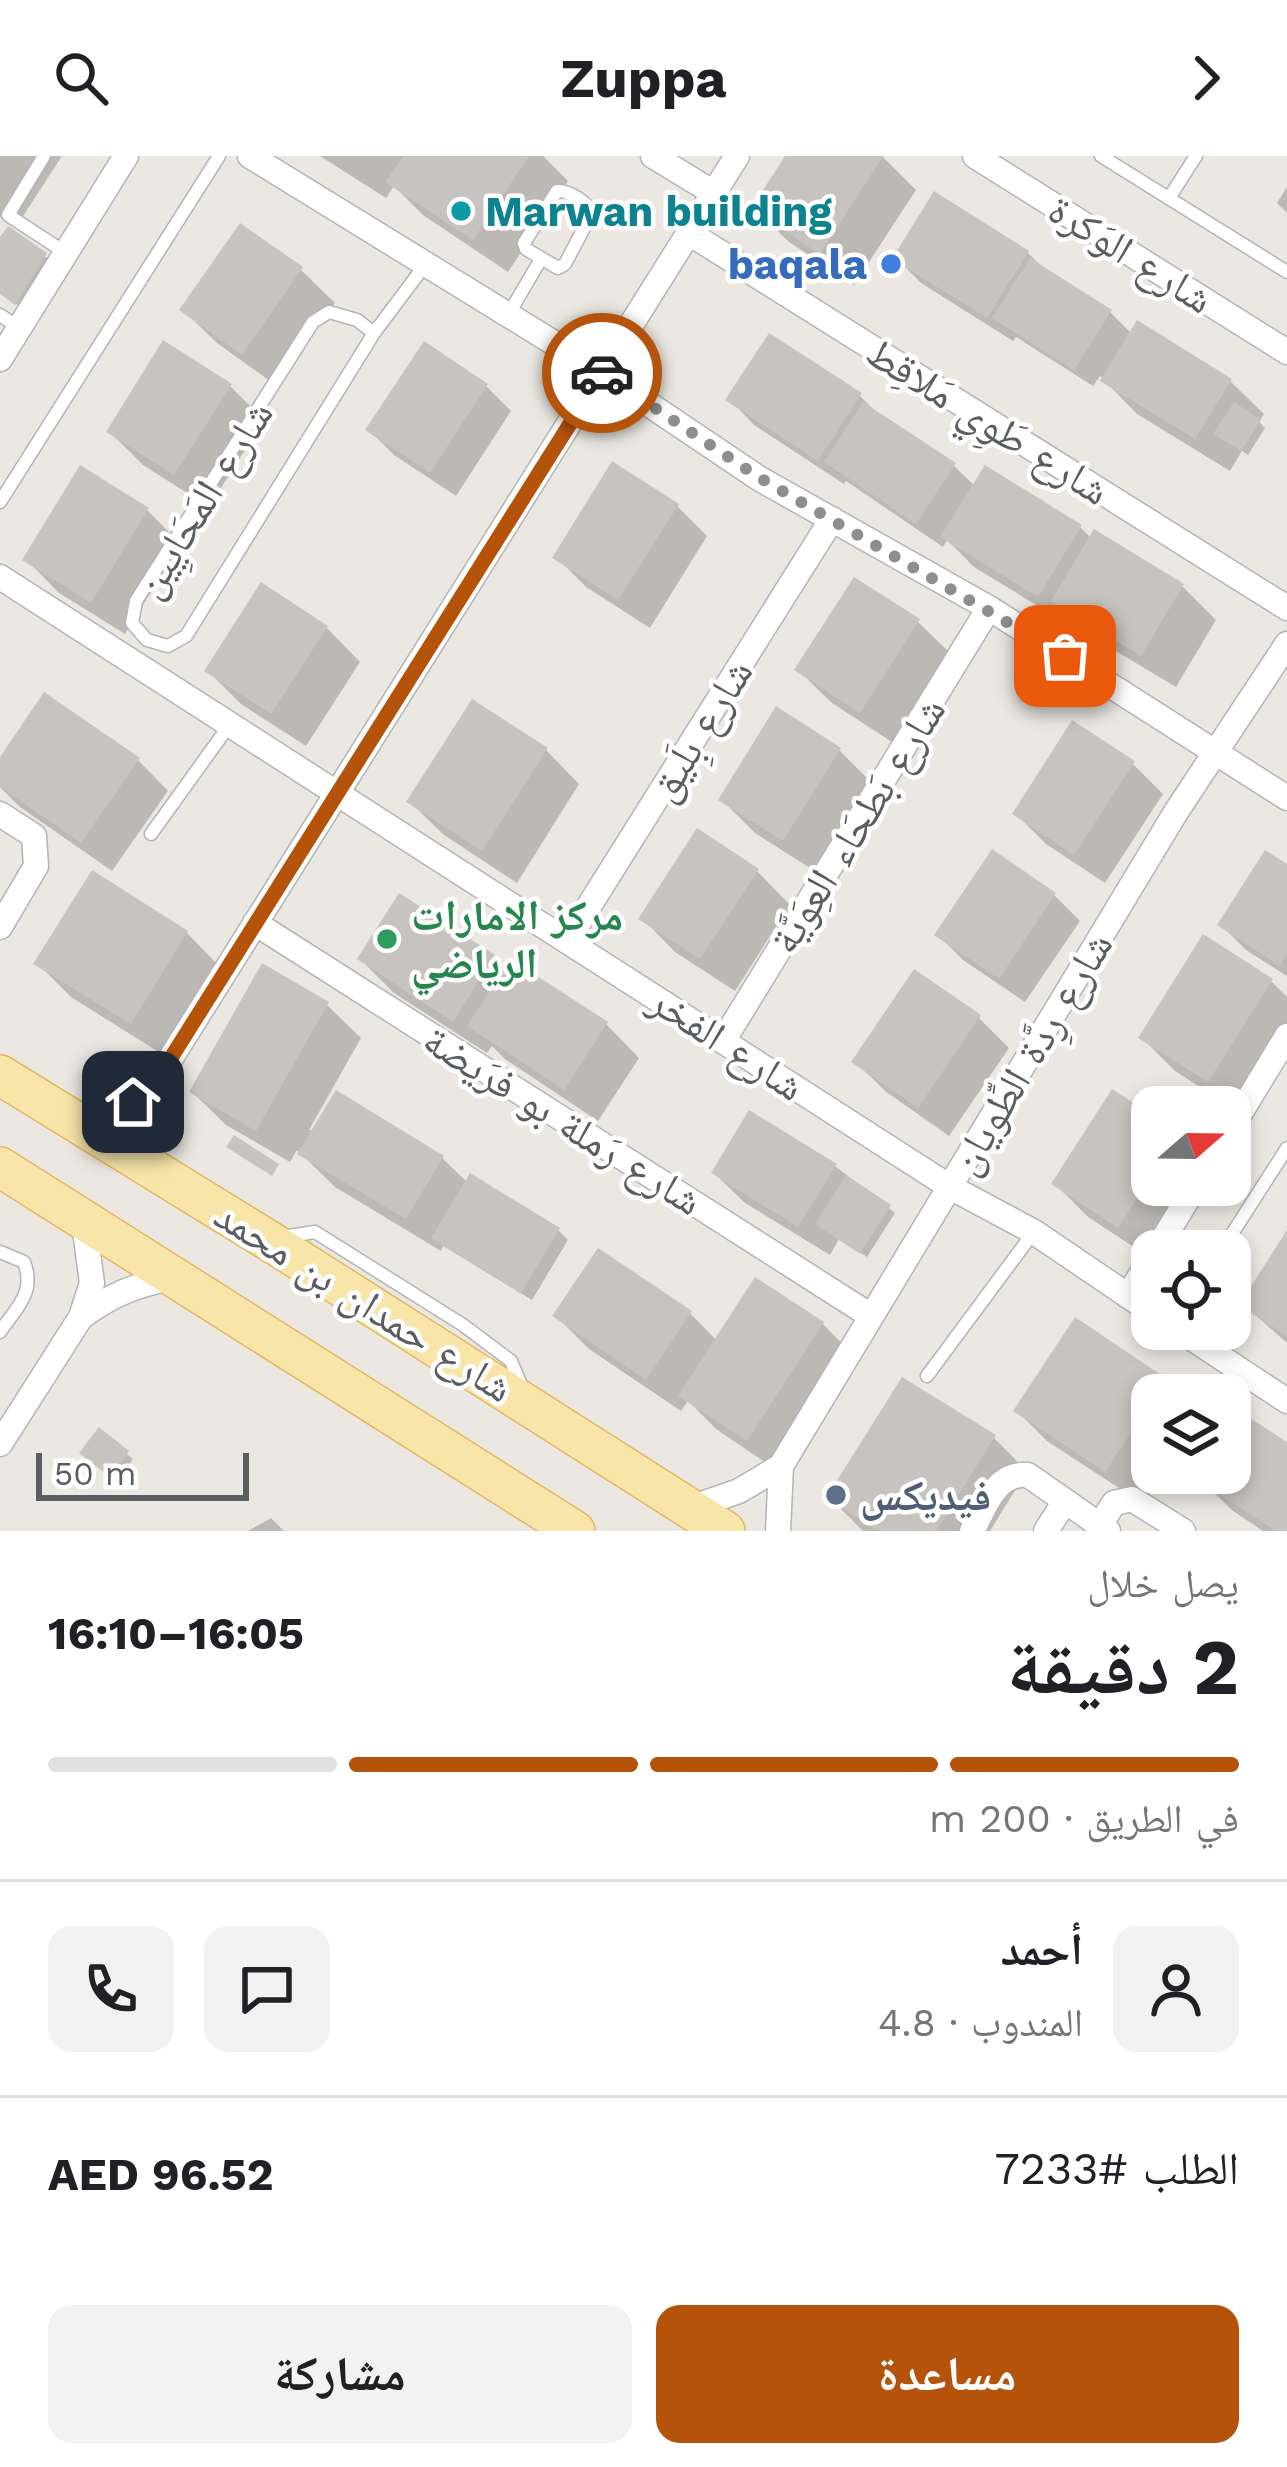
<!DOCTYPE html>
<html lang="ar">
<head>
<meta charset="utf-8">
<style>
  :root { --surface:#fff; --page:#f2f2f2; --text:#202124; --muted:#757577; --line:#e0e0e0; --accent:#b45309 }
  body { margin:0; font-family:"Work Sans","Noto Naskh Arabic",sans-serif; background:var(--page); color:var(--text); direction:rtl; height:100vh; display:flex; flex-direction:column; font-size:45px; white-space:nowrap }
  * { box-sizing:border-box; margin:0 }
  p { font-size:39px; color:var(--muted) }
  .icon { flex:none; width:66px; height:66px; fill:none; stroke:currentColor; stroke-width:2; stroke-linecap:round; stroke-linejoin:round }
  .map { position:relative; height:1375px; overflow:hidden; direction:ltr }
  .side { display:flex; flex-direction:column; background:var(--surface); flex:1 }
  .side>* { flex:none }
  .needle { width:78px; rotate:70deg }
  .buttons { position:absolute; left:1131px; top:930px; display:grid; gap:24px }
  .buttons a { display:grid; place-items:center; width:120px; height:120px; border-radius:24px; background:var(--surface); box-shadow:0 6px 18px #0003; font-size:60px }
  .scale { position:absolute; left:36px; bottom:30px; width:213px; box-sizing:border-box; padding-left:12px; border:6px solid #5a5e61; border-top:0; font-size:33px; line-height:42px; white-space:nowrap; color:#5a5e61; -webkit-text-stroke:9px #fff; paint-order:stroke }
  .pin { position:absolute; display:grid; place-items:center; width:102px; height:102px; color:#fff; margin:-51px; border-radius:24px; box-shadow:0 6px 18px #0006 }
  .courier { position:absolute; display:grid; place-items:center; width:120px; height:120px; margin:-60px; border:9px solid #b45309; border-radius:50%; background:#fff; color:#222; box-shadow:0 3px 15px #0007 }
  .summary em { font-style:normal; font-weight:700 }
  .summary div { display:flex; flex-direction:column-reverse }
  .summary { display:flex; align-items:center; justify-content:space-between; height:204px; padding:0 48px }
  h1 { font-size:78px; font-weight:700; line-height:90px }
  .bar { display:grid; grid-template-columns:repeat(4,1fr); gap:18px 12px; align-content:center; height:144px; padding:0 48px }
  .bar i { height:15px; border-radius:9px; background:var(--line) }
  .bar .current { background:var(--accent) }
  .bar p { grid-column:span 4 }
  .line { display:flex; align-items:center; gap:30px; padding:0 48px; border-top:3px solid var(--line) }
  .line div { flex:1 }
  .round { display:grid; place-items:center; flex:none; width:126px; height:126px; border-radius:24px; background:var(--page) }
  .action { display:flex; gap:24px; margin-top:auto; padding:24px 48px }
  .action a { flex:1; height:138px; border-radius:24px; background:var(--accent); color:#fff; font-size:48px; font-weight:700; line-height:138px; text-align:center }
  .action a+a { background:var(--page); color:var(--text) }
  header { display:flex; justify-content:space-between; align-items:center; height:156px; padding:0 48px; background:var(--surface); font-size:54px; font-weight:700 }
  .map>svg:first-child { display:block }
  .shadow { fill:#0003 }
  .building { fill:#c7c3be }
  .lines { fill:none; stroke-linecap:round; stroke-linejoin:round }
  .lane-casing { stroke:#b2b4b8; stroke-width:15 }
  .street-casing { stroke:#b2b4b8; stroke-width:27 }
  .primary-casing { stroke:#e6b560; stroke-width:42 }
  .lane { stroke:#fff; stroke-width:12 }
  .street { stroke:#fff; stroke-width:24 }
  .primary { stroke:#f8e5a9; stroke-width:39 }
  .done { stroke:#8d8e8e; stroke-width:12; stroke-dasharray:0 21.6 }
  .route { stroke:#b45309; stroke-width:15 }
  .culture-dot { fill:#0f9aa8; stroke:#fff; stroke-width:4.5 }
  .shop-dot { fill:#3f7fe0; stroke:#fff; stroke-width:4.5 }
  .leisure-dot { fill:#2e9e5b; stroke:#fff; stroke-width:4.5 }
  .service-dot { fill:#5c6f8a; stroke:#fff; stroke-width:4.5 }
  .labels { text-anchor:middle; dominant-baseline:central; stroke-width:9; stroke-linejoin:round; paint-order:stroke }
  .culture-label { font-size:42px; font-weight:bold; fill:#0d838f; stroke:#fff; text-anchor:start }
  .street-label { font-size:42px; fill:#5a5e61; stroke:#fff }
  .shop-label { font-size:42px; font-weight:bold; fill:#366cbe; stroke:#fff; text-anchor:end }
  .leisure-label { font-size:42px; font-weight:bold; fill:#27864d; stroke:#fff; text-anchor:start }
  .service-label { font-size:42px; font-weight:bold; fill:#4e5e75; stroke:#fff; text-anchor:start }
</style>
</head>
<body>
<header><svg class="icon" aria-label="forward" viewBox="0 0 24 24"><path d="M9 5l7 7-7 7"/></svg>Zuppa<svg class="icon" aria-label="search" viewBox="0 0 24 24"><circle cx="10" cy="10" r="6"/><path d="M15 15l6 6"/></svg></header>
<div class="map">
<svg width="1287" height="1375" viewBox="0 0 1287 1375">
  <rect width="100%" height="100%" fill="#ebe8e1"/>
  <g class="shadow">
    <path d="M0 0H62L16 71 0 60Z"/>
    <path d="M320 0H543L568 25 508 116 423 59 394 30 386 42Z"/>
    <path d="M789 0H882L916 34 854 129 789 86 755 53Z"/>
    <path d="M1287 31V57L1277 47Z"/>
    <path d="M9 74 51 105 22 152 0 136V86Z"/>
    <path d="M1028 97 1047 116 1110 156 1132 178 1230 225 1264 258 1259 266 1265 272 1248 299 1242 295 1230 315 1137 258 1100 220 1093 230 1016 181 1013 185 921 127 896 102Z"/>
    <path d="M301 114 335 147 277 230 217 187 183 154Z"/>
    <path d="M230 230 264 264 209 351 143 309 110 276Z"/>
    <path d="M486 230 511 255 456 340 394 299 369 274Z"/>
    <path d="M860 240 883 263 954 310 975 330 1080 371 1092 383 1182 430 1216 464 1176 531 1089 479 1073 463 1069 469 974 411 947 384 943 391 846 325 844 328 754 269 729 243Z"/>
    <path d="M677 350 707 380 650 472 586 431 556 401Z"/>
    <path d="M147 354 181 388 125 478 59 437 26 403Z"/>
    <path d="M918 466 952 499 895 588 832 547 798 514Z"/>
    <path d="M327 472 360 506 306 590 241 548 208 515Z"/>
    <path d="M546 594 579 628 517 727 444 679 410 646Z"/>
    <path d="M839 594 873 628 818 717 755 677 722 644Z"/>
    <path d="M138 604 168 635 112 715 20 651 0 631V606Z"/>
    <path d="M1133 608 1163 638 1105 727 1046 688 1015 657Z"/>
    <path d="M993 697 1054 739 1080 765 1025 846 963 804 938 779Z"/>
    <path d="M1287 711V820L1246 794 1221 769Z"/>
    <path d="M757 715 790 749 735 835 675 796 642 762Z"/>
    <path d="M187 777 220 811 165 900 71 841 37 807Z"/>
    <path d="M494 801 507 815 606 868 639 902 598 965 505 903 492 890 487 897 394 837 360 803Z"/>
    <path d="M1271 825 1287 841V887L1242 958 1175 915 1141 881Z"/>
    <path d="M327 849 361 882 309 974 442 1002 468 1027 471 1021 559 1075 568 1084 532 1144 443 1090 441 1095 335 1031 297 994 290 1006 226 969 192 936Z"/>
    <path d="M979 862 1009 892 949 980 885 935 855 905Z"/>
    <path d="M1152 962V1029H1200L1152 1103 1088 1061 1055 1028Z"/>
    <path d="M835 1010 895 1057 867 1101 839 1083 830 1099 745 1047 714 1017Z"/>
    <path d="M1287 1080V1187L1243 1148Z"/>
    <path d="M756 1125 823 1168 856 1202 781 1317 716 1273 688 1245 681 1255 589 1193 556 1160 690 1157 717 1185Z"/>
    <path d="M1165 1225 1179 1239H1152L1154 1317 1137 1344 1047 1285 1017 1255Z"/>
    <path d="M1230 1274 1287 1290V1375H1263L1233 1355 1199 1322 1202 1317H1230Z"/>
    <path d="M99 1276 133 1303 117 1324 89 1302Z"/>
    <path d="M994 1282 1027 1315 990 1375H863L830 1342Z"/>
    <path d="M271 1362 284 1375H248Z"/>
  </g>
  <g class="building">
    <path d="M403 0H529L473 84 385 26Z"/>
    <path d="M785 0H883L820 98 751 53Z"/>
    <path d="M934 35 1029 95 987 162 892 103Z"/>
    <path d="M240 67 303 111 242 199 179 154Z"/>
    <path d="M8 70 47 97 15 149 0 138V81Z"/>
    <path d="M1030 102 1112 154 1074 214 992 162Z"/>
    <path d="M1137 164 1232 223 1195 283 1100 225Z"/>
    <path d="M769 177 862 237 818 305 725 244Z"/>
    <path d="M163 184 232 228 174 319 106 276Z"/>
    <path d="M424 185 488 228 430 317 365 274Z"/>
    <path d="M863 246 956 307 916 368 824 306Z"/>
    <path d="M1234 246 1261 264 1241 295 1213 278Z"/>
    <path d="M612 305 679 348 618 444 552 402Z"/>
    <path d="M80 309 149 352 91 447 22 404Z"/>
    <path d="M985 309 1082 369 1038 441 940 381Z"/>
    <path d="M1094 373 1184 428 1141 500 1051 445Z"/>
    <path d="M854 421 920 463 860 557 794 514Z"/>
    <path d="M261 426 328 470 271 558 204 515Z"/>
    <path d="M44 536 140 602 81 687 0 631V601Z"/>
    <path d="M472 543 548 592 482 695 406 646Z"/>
    <path d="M776 550 841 592 783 685 718 644Z"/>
    <path d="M1072 564 1135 605 1074 699 1012 658Z"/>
    <path d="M697 672 759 713 700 803 638 763Z"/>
    <path d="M992 693 1056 737 999 823 934 779Z"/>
    <path d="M1265 694 1287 708V798L1280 810 1217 769Z"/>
    <path d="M92 714 188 775 131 868 33 808Z"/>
    <path d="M399 737 495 799 453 866 357 803Z"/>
    <path d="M1203 778 1273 823 1208 926 1138 882Z"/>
    <path d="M511 803 608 866 564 934 467 870Z"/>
    <path d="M262 807 329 846 256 975 189 936Z"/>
    <path d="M914 813 981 859 918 952 851 906Z"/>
    <path d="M1112 933 1152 959V1019L1118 1072 1051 1028Z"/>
    <path d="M336 934 444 1000 406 1063 297 998Z"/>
    <path d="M749 954 837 1008 798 1071 711 1017Z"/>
    <path d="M234 979 279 1008 272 1020 226 991Z"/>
    <path d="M470 1017 560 1072 521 1137 431 1082Z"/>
    <path d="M846 1019 891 1049 860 1098 815 1068Z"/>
    <path d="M1287 1074V1180L1239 1149Z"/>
    <path d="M598 1092 692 1155 646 1224 552 1160Z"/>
    <path d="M755 1121 824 1166 747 1285 678 1240Z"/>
    <path d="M1075 1161 1167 1223 1152 1239V1245L1105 1316 1013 1255Z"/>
    <path d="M902 1221 996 1279 936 1375H878L826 1342Z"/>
    <path d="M1239 1255 1287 1286V1375H1276L1195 1322 1199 1317H1230V1269Z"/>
    <path d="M99 1271 129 1295 110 1321 79 1297Z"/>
  </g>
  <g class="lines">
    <g class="lane-casing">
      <g id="lane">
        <path d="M44 0 8 59 66 97"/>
        <path d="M1101 0 1287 116"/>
        <path d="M557 35C569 34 587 46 592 57L565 108 558 112 526 93 524 87Z"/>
        <path d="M1169 42 1196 0"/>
        <path d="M329 156 357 164 374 177 186 480 168 490 147 484 132 467 136 445 313 166Z"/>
        <path d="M0 159 19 172"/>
        <path d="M508 159 541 103"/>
        <path d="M374 177 425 109"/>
        <path d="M0 346 219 0"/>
        <path d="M151 678 228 571"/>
        <path d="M282 1081 315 1076 463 1169 511 1205 522 1231"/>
        <path d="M1221 1095 1287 992"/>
        <path d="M0 1096 24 1106C36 1137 16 1152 0 1176"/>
        <path d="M927 1220 1033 1077"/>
      </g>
    </g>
    <g class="street-casing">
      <g id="street">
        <path d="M250 0 601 216 760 323 989 452 1287 642"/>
        <path d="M653 0 714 37"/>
        <path d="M975 0 1287 196"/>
        <path d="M689 77 1287 452"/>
        <path d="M0 203 126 0"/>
        <path d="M0 421 950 1031 1034 1076 1152 1156"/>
        <path d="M0 658 34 680 36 710 0 771"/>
        <path d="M255 767 871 1160"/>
        <path d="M567 785 832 363"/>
        <path d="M723 885 989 452"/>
        <path d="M152 932 150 989 159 1018"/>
        <path d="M74 964C105 959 127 950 152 932L737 0"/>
        <path d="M1230 974 1287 880"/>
        <path d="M1156 1095 1196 1029"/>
        <path d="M1128 1140 1152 1101"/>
        <path d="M81 1161C111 1139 135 1129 172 1122"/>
        <path d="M1178 1173 1287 1245"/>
        <path d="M0 1288 81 1161 92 1127 84 1067"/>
        <path d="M690 1352 739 1335 781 1310"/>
        <path d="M1100 1369 1114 1347 1132 1343 1183 1375"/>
        <path d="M778 1375 781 1310 1176 656 1287 488"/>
        <path d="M972 1375C986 1350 995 1316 1028 1319L1108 1375"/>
        <path d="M1046 1375 1065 1345"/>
      </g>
    </g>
    <g class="primary-casing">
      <g id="primary">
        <path d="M0 919 271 1086 725 1375"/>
        <path d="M0 1011 575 1375"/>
      </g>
    </g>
    <use href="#lane" class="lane"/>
    <use href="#street" class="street"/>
    <use href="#primary" class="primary"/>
  </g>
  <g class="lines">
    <path class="done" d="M602 217 760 322 1065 500"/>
    <path class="route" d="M133 946 152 932 602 217"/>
  </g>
  <circle class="culture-dot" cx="461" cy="55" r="12"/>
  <circle class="shop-dot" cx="891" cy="108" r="12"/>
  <circle class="leisure-dot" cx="387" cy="783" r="12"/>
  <circle class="service-dot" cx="836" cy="1339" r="12"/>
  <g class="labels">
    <g class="culture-label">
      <text x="485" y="55">Marwan building</text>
    </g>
    <g class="street-label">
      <text transform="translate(1131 98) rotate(32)">شارع الوَكرة</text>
      <text transform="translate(988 265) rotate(32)">شارع طَوِي مَلاقِط</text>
      <text transform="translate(203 343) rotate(-58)">شارع المَحَايِين</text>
      <text transform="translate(700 574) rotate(-58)">شارع بِلَيق</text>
      <text transform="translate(857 669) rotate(-58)">شارع بَطحَاء العِوَيَّة</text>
      <text transform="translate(727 887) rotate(33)">شارع الفخر</text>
      <text transform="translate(1031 897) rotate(-59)">شارع رِدَّة الطِّويان</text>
      <text transform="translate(563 964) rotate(32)">شارع رَملة بو فرَيضة</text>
      <text transform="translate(364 1145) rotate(32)">شارع حمدان بن محمد</text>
    </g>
    <g class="shop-label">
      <text x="867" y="108">baqala</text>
    </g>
    <g class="leisure-label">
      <text x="411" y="759">مركز الامارات<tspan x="411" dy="48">الرياضي</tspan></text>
    </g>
    <g class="service-label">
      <text x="860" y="1339">فيديكس</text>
    </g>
  </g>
</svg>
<div class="buttons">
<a><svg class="needle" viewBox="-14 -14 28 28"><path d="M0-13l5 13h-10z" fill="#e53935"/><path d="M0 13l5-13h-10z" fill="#757577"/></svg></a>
<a><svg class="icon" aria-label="locate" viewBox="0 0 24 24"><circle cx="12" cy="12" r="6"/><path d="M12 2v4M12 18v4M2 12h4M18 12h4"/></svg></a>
<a><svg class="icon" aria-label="layers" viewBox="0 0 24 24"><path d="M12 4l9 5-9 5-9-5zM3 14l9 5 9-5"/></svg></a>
</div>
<div class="scale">50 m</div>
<div class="pin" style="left:1065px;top:500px;background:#ea580c"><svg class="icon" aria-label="bag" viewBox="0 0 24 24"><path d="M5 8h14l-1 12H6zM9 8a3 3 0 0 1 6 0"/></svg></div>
<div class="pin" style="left:133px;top:946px;background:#1f2937"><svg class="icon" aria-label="home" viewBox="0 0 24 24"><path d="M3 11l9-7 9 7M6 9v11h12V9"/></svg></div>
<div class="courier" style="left:602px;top:217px"><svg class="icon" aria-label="car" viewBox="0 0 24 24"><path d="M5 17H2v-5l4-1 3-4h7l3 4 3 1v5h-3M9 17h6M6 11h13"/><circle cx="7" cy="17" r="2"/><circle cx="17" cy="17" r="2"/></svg></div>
</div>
<section class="side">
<div class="summary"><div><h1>2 دقيقة</h1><p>يصل خلال</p></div><em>16:05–16:10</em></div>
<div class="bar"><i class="current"></i><i class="current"></i><i class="current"></i><i></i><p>في الطريق · 200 m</p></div>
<div class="line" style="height:216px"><a class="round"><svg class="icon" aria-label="person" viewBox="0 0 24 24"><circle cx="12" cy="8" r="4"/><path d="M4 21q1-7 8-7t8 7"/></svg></a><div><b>أحمد</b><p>المندوب · 4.8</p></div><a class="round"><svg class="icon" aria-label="chat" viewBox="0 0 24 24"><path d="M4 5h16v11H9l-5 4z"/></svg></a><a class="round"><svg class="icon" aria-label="phone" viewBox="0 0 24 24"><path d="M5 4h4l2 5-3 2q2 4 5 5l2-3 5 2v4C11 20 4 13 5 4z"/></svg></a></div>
<div class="line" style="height:156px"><div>الطلب #7233</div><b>AED 96.52</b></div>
<div class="action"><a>مساعدة</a><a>مشاركة</a></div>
</section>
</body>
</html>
